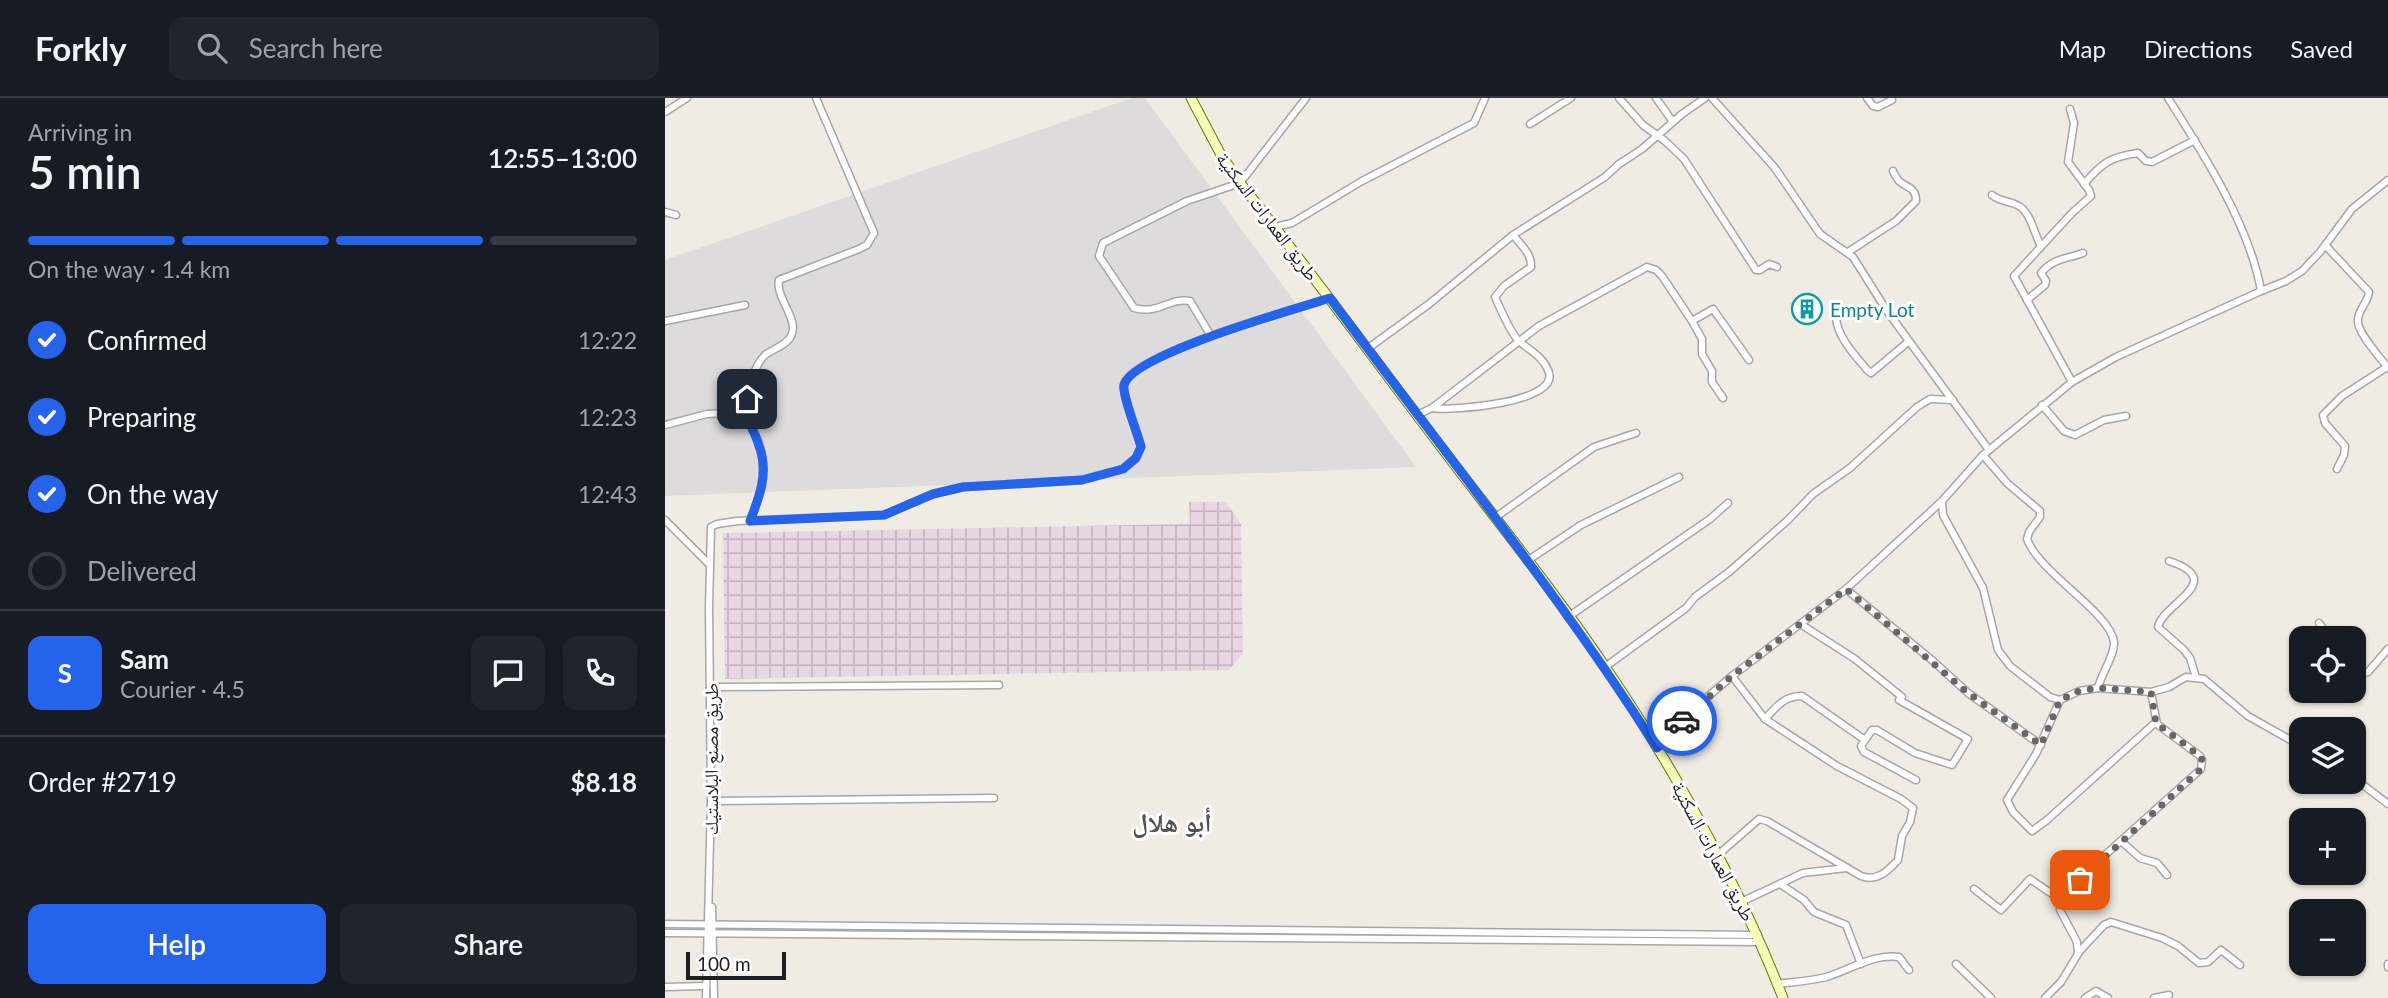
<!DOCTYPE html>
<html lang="en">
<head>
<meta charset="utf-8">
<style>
  :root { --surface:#171b24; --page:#20242c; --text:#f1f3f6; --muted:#9ea1a6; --line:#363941; --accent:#2563eb }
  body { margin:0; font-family:Lato,"Noto Naskh Arabic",sans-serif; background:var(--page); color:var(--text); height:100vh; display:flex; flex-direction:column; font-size:26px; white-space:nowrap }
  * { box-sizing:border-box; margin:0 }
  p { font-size:23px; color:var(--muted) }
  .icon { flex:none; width:38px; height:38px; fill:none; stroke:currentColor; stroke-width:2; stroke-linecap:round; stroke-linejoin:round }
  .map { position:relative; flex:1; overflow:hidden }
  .drawer { display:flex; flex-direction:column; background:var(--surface); width:665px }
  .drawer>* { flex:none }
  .fabs { position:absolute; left:1624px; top:528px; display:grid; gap:14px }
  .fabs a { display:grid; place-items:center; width:77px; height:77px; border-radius:14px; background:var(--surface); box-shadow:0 2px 5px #0004; font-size:35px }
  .scale { position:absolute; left:21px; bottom:18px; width:100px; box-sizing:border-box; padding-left:7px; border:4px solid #1f1f1f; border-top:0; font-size:19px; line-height:24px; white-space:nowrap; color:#1f1f1f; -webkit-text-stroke:5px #fff; paint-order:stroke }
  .pin { position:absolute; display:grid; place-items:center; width:60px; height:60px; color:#fff; margin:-30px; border-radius:14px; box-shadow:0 4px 10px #0006 }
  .courier { position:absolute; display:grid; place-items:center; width:70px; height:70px; margin:-35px; border:5px solid #2563eb; border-radius:50%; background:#fff; color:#222; box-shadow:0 2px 9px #0007 }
  .headline em { font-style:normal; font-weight:600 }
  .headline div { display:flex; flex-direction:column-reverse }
  .headline { display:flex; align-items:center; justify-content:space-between; height:119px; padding:0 28px }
  h1 { font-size:46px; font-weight:600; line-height:52px }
  .bar { display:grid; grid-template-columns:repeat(4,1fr); gap:10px 7px; align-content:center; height:84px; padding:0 28px }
  .bar i { height:9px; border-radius:5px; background:var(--line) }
  .bar .current { background:var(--accent) }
  .bar p { grid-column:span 4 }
  .line { display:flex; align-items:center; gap:18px; padding:0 28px; border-top:2px solid var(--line) }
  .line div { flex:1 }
  .round { display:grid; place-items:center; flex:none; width:74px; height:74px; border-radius:14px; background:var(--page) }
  ol { padding:0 28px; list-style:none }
  li { display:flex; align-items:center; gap:21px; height:77px }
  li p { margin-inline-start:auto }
  li .icon { padding:7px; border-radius:50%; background:var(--accent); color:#fff; stroke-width:4 }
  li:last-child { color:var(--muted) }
  li i { width:38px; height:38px; border:4px solid var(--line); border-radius:50% }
  .button { display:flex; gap:14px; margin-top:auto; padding:14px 28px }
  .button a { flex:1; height:80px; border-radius:14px; background:var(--accent); color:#fff; font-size:28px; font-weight:600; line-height:80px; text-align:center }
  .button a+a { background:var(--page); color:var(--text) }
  header { display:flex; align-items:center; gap:42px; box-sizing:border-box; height:98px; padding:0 35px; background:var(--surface); border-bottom:2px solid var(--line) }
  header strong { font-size:33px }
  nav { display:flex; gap:38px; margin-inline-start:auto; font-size:24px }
  .search { width:490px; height:63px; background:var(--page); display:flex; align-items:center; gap:18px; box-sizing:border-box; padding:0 24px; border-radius:14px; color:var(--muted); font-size:26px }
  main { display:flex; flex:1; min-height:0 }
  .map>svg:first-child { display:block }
  .residential { fill:#dddbdb }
  .industrial { fill:url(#industrial-grid) }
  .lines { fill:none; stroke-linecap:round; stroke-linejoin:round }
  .minor-casing { stroke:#a6a6a6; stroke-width:9 }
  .secondary-casing { stroke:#6a7b00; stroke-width:11 }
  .minor { stroke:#fff; stroke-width:6 }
  .secondary { stroke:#f7fdb6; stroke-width:9 }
  .done { stroke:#686764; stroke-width:7; stroke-dasharray:0 12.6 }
  .route { stroke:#2563eb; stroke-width:9 }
  .labels { text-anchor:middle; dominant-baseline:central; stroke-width:6; stroke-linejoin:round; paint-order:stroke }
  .street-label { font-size:19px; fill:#1f1f1f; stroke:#fff }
  .culture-label { font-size:19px; fill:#0d838f; stroke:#fff; text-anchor:start }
  .district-label { font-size:26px; font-weight:bold; fill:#525252; stroke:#fff }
</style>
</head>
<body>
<header>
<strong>Forkly</strong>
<div class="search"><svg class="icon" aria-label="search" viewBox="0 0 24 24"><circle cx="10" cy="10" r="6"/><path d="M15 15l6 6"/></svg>Search here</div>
<nav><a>Map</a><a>Directions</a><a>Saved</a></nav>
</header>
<main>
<section class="drawer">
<div class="headline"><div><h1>5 min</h1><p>Arriving in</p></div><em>12:55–13:00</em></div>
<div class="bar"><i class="current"></i><i class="current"></i><i class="current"></i><i></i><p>On the way · 1.4 km</p></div>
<ol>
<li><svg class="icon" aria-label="check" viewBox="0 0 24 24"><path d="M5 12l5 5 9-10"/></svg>Confirmed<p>12:22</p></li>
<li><svg class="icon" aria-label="check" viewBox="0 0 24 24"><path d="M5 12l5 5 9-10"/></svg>Preparing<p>12:23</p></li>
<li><svg class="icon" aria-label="check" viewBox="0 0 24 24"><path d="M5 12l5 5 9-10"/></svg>On the way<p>12:43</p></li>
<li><i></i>Delivered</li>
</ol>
<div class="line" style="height:126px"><b class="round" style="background:var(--accent);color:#fff">S</b><div><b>Sam</b><p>Courier · 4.5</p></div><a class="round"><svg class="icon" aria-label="chat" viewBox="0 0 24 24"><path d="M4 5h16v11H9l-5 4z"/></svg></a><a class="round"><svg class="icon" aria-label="phone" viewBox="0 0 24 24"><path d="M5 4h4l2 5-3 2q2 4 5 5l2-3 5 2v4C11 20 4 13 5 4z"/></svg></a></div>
<div class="line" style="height:91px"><div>Order #2719</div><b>$8.18</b></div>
<div class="button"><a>Help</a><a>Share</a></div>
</section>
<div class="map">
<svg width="1723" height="900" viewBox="0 0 1723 900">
  <defs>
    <pattern id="industrial-grid" width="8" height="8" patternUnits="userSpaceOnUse" patternTransform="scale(1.75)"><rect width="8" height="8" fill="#e9d6e5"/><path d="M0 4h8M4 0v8" fill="none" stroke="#c7b7c4"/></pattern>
  </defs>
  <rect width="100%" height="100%" fill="#f0ece4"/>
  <path class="residential" d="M467 0H480L751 369 0 398V162Z"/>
  <path class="industrial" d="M524 404H561L576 426 578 556 564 572 60 581 58 435 525 426Z"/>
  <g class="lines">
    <g class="minor-casing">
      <g id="minor">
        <path d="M954 0 978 27 1000 43 1019 61 1091 172H1095L1104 166 1112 169"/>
        <path d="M991 0 1008 24"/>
        <path d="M1047 0 1110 70 1155 136 1188 159 1222 213 1324 352"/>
        <path d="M1202 0 1208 8 1213 9 1227 2"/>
        <path d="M1503 0C1538 55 1585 128 1596 193L1621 183 1637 173 1655 154 1687 111 1723 82"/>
        <path d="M1405 11 1409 25 1403 64 1424 92 1426 98 1407 115 1349 178 1407 284"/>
        <path d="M0 14 22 0"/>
        <path d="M865 26 906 0"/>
        <path d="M1419 86C1437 65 1445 59 1473 55L1481 63 1487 64 1530 42"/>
        <path d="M1327 97C1337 105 1344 102 1354 108 1366 115 1369 136 1376 148"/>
        <path d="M0 114 11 117"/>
        <path d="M610 129 627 125 697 83 809 25 820 0"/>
        <path d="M1660 147 1704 194C1703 204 1694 211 1693 221 1691 234 1715 259 1723 270"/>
        <path d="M1183 154 1231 123 1251 103C1251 89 1242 90 1234 83 1233 82 1228 74 1228 73"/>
        <path d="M1362 202 1380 187 1381 183 1376 175C1388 160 1402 161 1418 155"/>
        <path d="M1171 219C1172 239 1190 257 1202 272L1206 275 1243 244"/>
        <path d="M0 223 80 207"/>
        <path d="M1027 223 1048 211 1084 262"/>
        <path d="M546 238 525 203C505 199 493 217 469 210L434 158 438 145 522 103 575 85 641 0"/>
        <path d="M702 251 764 206 848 137 940 79 954 66 977 51 1017 16 1040 0"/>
        <path d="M1377 307 1399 333 1410 337 1439 322 1461 318"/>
        <path d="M767 310C785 313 899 305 883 272 877 257 863 252 853 242 845 234 835 210 830 199L839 188 866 169C867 156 856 147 848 137"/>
        <path d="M752 317 767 310 874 228 982 169 991 172 997 178 1027 223 1037 241V256L1047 273V284L1058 300"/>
        <path d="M0 327 42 316 80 314"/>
        <path d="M1318 357 1342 385 1375 413V419L1364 434 1362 441C1374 475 1446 515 1449 544 1450 557 1436 576 1433 590"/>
        <path d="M1672 371 1679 357 1680 348 1660 325 1658 317 1677 298 1722 269"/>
        <path d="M1277 405 1278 417 1318 490 1333 552 1345 568 1385 599 1395 602 1414 593 1433 590 1486 594 1504 589 1521 579 1539 581 1583 618 1636 648"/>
        <path d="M831 419 929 349 971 335"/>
        <path d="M0 422 44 466"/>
        <path d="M85 423C96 395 104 370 92 340 88 332 80 320 80 311 80 297 90 266 100 257 108 251 122 247 126 238 135 221 110 200 114 182L194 151 202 147 209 135 151 0"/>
        <path d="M862 463 916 427 1014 379"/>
        <path d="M1504 463C1564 483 1498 505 1493 529L1519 552 1525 560 1531 579"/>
        <path d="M1181 491 1268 563 1303 595 1376 647"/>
        <path d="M903 519 1045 421 1063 405"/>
        <path d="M1654 525 1666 541"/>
        <path d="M940 569 1021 510 1030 499 1064 474 1123 422 1148 396 1185 370 1252 309 1265 301 1288 302"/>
        <path d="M1689 571 1696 576 1703 574 1723 551"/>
        <path d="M45 589 334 587"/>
        <path d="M1395 602 1371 656 1342 702 1348 714 1367 733 1382 722 1491 624"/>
        <path d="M1100 621C1112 608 1119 598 1137 598L1200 642 1207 632H1212L1250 655 1287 667 1303 641 1234 602 1237 599 1190 561 1137 527"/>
        <path d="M1200 642 1196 648 1199 654 1251 682"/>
        <path d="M992 650 1025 614 1067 578 1181 491 1277 403 1318 357 1407 284 1451 259 1596 193"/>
        <path d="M1689 680 1723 706"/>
        <path d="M46 703 329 700"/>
        <path d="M1456 743 1475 760 1492 765 1502 777"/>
        <path d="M1054 756 1094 721 1102 723 1196 778C1212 784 1223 773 1233 762L1237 738 1245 724 1248 710 1236 701 1172 668 1100 621 1067 578"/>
        <path d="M1115 786 1139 802 1149 814 1181 827 1196 866"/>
        <path d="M1309 791 1336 812 1365 781 1396 802"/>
        <path d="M1078 803 1138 775 1181 770"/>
        <path d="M47 809 49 900"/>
        <path d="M0 826 1093 837"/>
        <path d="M0 835 1095 844"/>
        <path d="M1414 854 1439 827 1446 824 1497 840 1513 848 1534 865 1543 864 1556 852 1575 867"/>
        <path d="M1291 866 1326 900"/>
        <path d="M1723 866V869"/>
        <path d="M1112 886C1129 884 1145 883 1161 879 1185 872 1209 855 1234 859L1244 872"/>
        <path d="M0 889 40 888"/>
        <path d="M41 900 46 703 44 509 46 429 52 426 72 423 219 417 268 396 298 389 417 382 458 371 471 360 476 349C473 336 457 296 459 287 466 256 631 211 665 200"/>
        <path d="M1380 900 1396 884 1413 856 1412 844 1395 812 1396 802 1430 766 1536 671 1537 662 1535 658 1492 626 1486 594"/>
        <path d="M1420 900 1431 893 1443 900"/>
        <path d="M1489 900 1504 897"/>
      </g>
    </g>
    <g class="secondary-casing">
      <path id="secondary" d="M526 0 555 55 575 85C641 167 703 253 767 337 825 414 887 490 941 570 1012 675 1072 783 1118 900"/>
    </g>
    <use href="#minor" class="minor"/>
    <use href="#secondary" class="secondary"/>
  </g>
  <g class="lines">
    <path class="done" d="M1017 623 1067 578 1181 491 1303 595 1376 647 1395 602 1414 593 1433 590 1486 594 1491 625 1535 658 1537 662 1536 671 1415 782"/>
    <path class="route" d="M82 301C78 318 89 331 94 348 104 374 95 398 85 423L219 417 268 396 298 389 417 382 458 371 471 360 476 349C473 336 457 297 459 287 467 256 631 211 665 200 775 349 892 493 992 650L1017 623"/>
  </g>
  <defs>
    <g id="building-ring" transform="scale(1.575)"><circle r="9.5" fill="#fff" stroke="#0f9aa8" stroke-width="1.5"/><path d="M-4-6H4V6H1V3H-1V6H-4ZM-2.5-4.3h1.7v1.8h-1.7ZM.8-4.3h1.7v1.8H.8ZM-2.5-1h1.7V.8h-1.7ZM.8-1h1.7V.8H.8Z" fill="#0f9aa8"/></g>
  </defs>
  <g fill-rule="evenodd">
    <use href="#building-ring" x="1142" y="211"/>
  </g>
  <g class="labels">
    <g class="street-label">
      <text transform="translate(603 118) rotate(53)">طريق العمارات السكنية</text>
      <text transform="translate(45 661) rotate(-90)">طريق مصنع البلاستيك</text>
      <text transform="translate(1049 753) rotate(62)">طريق العمارات السكنية</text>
    </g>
    <g class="culture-label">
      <text x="1165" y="211">Empty Lot</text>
    </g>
    <g class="district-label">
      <text x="507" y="724">أبو هلال</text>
    </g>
  </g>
</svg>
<div class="fabs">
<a><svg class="icon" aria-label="locate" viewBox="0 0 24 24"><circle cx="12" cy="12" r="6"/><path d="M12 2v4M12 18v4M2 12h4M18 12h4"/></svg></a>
<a><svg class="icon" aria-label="layers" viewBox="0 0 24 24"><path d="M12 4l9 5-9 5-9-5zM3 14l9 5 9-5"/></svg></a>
<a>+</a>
<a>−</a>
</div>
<div class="scale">100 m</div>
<div class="pin" style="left:1415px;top:782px;background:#ea580c"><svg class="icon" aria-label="bag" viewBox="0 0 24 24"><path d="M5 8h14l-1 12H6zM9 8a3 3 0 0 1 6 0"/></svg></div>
<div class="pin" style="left:82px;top:301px;background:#1f2937"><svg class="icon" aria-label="home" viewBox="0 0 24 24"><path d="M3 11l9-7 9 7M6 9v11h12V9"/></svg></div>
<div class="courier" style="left:1017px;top:623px"><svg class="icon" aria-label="car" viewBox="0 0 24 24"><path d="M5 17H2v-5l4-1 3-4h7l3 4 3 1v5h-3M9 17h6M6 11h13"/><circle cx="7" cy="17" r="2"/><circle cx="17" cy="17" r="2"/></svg></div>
</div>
</main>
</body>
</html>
